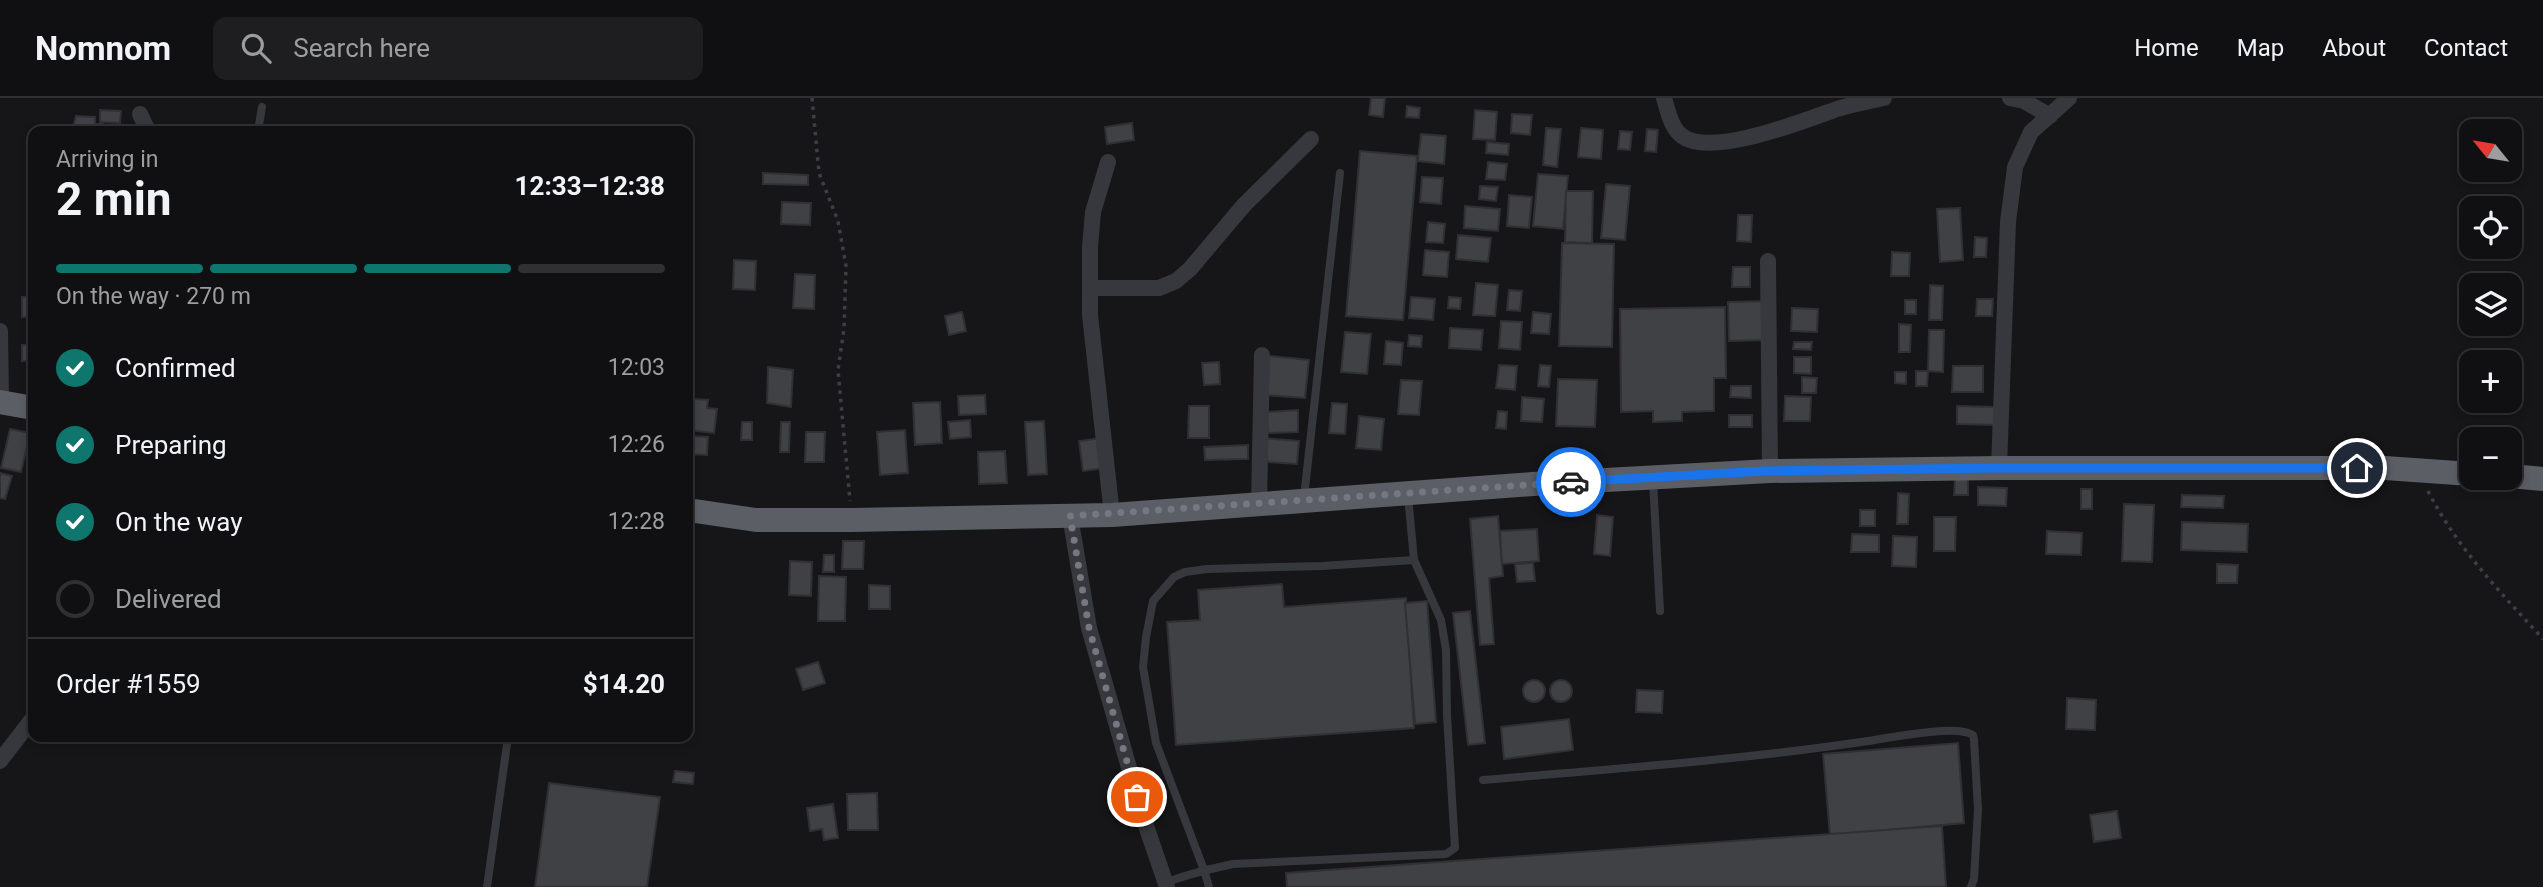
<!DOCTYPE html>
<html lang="en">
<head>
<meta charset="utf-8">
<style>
  :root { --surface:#101012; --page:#1e1e20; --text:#f1f3f6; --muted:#9c9d9f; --line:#303032; --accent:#0f766e }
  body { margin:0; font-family:Roboto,sans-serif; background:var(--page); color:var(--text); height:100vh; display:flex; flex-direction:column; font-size:26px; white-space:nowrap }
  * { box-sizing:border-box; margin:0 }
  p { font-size:23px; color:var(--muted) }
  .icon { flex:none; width:38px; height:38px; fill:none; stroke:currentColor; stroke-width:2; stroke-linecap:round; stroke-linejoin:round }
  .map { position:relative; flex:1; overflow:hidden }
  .panel { position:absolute; left:28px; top:28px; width:665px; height:616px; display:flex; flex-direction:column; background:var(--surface); border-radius:14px; box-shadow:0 4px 10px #0003,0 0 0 2px var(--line) }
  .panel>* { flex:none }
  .needle { width:46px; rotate:300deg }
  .fabs { position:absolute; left:2459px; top:21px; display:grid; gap:14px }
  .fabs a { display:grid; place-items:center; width:63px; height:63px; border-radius:14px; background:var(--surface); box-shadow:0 4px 10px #0003,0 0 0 2px var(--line); font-size:35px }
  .pin { position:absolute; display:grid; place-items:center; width:60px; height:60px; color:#fff; margin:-30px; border:4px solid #fff; border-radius:50%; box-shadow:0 2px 7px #0007 }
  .courier { position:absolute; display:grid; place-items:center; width:70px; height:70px; margin:-35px; border:5px solid #1a73e8; border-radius:50%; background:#fff; color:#222; box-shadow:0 2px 9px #0007 }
  .headline em { font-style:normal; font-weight:700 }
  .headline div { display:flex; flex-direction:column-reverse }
  .headline { display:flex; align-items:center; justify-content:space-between; height:119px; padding:0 28px }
  h1 { font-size:46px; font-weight:700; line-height:52px }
  .bar { display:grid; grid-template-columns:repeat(4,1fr); gap:10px 7px; align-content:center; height:84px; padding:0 28px }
  .bar i { height:9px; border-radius:5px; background:var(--line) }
  .bar .active { background:var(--accent) }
  .bar p { grid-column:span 4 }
  .line { display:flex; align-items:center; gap:18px; padding:0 28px; border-top:2px solid var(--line) }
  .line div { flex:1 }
  ol { padding:0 28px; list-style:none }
  li { display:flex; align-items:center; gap:21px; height:77px }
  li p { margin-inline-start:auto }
  li .icon { padding:7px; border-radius:50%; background:var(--accent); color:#fff; stroke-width:4 }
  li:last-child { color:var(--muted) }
  li i { width:38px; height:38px; border:4px solid var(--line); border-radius:50% }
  header { display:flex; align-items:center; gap:42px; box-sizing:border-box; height:98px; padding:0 35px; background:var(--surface); border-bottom:2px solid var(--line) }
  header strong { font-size:33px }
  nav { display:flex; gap:38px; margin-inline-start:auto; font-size:24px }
  .search { width:490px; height:63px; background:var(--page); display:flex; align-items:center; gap:18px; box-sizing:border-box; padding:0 24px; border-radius:14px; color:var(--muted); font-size:26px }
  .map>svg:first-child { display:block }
  .building { fill:#404145; stroke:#303034; stroke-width:2 }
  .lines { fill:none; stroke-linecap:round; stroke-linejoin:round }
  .path { stroke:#3d3f44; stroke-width:3.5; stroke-dasharray:3.5 5; stroke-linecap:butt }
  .service { stroke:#37383d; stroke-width:8 }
  .minor { stroke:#37383d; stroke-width:16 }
  .trunk { stroke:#5b5e65; stroke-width:24 }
  .done { stroke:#757880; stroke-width:7; stroke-dasharray:0 12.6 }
  .route { stroke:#1a73e8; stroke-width:9 }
</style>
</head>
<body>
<header>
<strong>Nomnom</strong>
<div class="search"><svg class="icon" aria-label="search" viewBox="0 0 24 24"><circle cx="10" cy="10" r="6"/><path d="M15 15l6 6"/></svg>Search here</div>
<nav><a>Home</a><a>Map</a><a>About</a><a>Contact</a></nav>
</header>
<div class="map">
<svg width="2543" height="789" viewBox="0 0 2543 789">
  <rect width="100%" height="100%" fill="#161618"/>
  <g class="building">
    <path d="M1371 0H1385L1383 19 1369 17Z"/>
    <path d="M1407 8 1420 10 1419 20 1406 19Z"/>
    <path d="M100 12 121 13 120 25 100 24Z"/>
    <path d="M1475 12 1497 14 1495 42 1473 41Z"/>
    <path d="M1512 16 1532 17 1530 37 1511 35Z"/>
    <path d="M76 18 95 19V26H103L102 33H72Z"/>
    <path d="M1132 25 1134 42 1107 46 1105 29Z"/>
    <path d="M1546 30 1561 31 1557 69 1543 67Z"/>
    <path d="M1581 30 1603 32 1601 61 1578 59Z"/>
    <path d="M1647 31 1658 32 1656 54 1645 53Z"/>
    <path d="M1620 33 1632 34 1630 52 1618 51Z"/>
    <path d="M1421 36 1446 38 1444 66 1418 63Z"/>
    <path d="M1487 44 1509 46 1508 57 1486 55Z"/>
    <path d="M1360 53 1417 58 1403 222 1346 218Z"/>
    <path d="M1488 64 1507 66 1505 82 1486 81Z"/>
    <path d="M763 75 808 77V87L763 86Z"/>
    <path d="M1538 76 1568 78 1563 131 1533 128Z"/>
    <path d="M1422 79 1443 80 1441 106 1420 104Z"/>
    <path d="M1606 86 1630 88 1625 142 1601 140Z"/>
    <path d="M1480 88 1498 89 1496 103 1479 101Z"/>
    <path d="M1566 93H1593L1592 145 1565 144Z"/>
    <path d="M1509 97 1532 99 1529 130 1507 128Z"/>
    <path d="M782 104 811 105 810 127 781 126Z"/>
    <path d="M1465 108 1500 111 1498 133 1464 130Z"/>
    <path d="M1960 110 1963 162 1940 164 1937 111Z"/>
    <path d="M1738 117H1752L1751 144 1737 143Z"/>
    <path d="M1428 124 1445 126 1443 145 1426 144Z"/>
    <path d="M1458 137 1491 140 1488 164 1456 161Z"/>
    <path d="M1975 139 1987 140 1986 159H1974Z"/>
    <path d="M1562 145 1614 146 1612 249 1559 248Z"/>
    <path d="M1425 152 1449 154 1447 179 1423 177Z"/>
    <path d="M1892 154 1910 155 1909 178H1891Z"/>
    <path d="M734 162 756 163 755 192 733 191Z"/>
    <path d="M1733 169H1750V189H1732Z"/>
    <path d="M795 176 815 177 814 211 793 210Z"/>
    <path d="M1476 185 1498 187 1495 218 1473 217Z"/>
    <path d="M1930 187 1943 188 1942 222H1929Z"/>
    <path d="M1509 192 1522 193 1520 213 1507 212Z"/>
    <rect x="22" y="199" width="11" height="20"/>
    <path d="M1411 199 1435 201 1433 222 1409 220Z"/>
    <path d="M1449 199 1461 200 1460 211 1448 210Z"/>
    <path d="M1977 201H1993L1992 218H1976Z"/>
    <rect x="1905" y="202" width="11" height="14"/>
    <path d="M1768 203 1769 242 1729 243 1728 204Z"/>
    <path d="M1725 209 1726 280H1714V313L1682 314V323L1653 324V313L1621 314 1620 211Z"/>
    <path d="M1792 210 1818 211 1817 234 1791 233Z"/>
    <path d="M962 214 966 233 949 237 945 218Z"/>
    <path d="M1533 214 1551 216 1549 236 1531 235Z"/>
    <path d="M1501 223 1522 224 1520 252 1499 250Z"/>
    <path d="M1899 226 1911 227 1910 254H1899Z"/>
    <path d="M1450 230 1483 232 1481 252 1449 250Z"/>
    <path d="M1929 232H1944L1943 274 1928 273Z"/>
    <path d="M1345 234 1371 236 1367 276 1341 274Z"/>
    <path d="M1409 237 1422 238 1421 249 1408 248Z"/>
    <path d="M1386 243 1403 245 1401 267 1384 266Z"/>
    <path d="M1794 244H1812L1811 252 1793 251Z"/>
    <rect x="22" y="247" width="11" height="16"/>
    <path d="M1269 258 1309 262 1305 300 1265 297Z"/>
    <path d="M1794 259H1811V276L1794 275Z"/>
    <path d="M1219 264 1220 286 1204 287 1202 265Z"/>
    <path d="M1499 267 1517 268 1515 292 1496 290Z"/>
    <path d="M1540 267 1551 268 1549 289 1538 288Z"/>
    <path d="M1953 268H1983V294H1952Z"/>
    <path d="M768 269 793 272 791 309 767 305Z"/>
    <path d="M1916 273H1928L1927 288H1916Z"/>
    <path d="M1895 274H1906V286L1895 285Z"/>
    <path d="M1802 279 1817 280 1816 295H1802Z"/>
    <path d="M1558 281 1597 282 1595 329 1556 328Z"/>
    <path d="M1401 282 1422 283 1419 317 1398 316Z"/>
    <path d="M1731 288H1751V300L1730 299Z"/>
    <path d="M985 297 986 316 959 317 958 298Z"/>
    <path d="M1785 298 1811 299 1810 323H1784Z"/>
    <path d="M1522 299 1544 301 1542 324 1521 323Z"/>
    <path d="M694 301 708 302 707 310 717 311 714 335 688 332 689 308H694Z"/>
    <path d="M940 304 942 345 915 347 913 305Z"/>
    <path d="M1332 305 1347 306 1345 336 1329 335Z"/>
    <path d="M1189 308H1209V340H1188Z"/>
    <path d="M1957 308 1996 309V327L1957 326Z"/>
    <path d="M1298 312V334L1268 335 1267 314Z"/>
    <path d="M1498 313 1507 314 1506 331 1496 330Z"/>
    <rect x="1729" y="317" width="23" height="12"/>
    <path d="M1359 318 1384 321 1381 352 1356 350Z"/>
    <path d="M970 322 971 339 950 341 948 324Z"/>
    <path d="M1044 323 1047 376 1028 377 1025 324Z"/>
    <path d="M742 324H752V342H741Z"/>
    <path d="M781 324H790L789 354H780Z"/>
    <path d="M10 331 30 335 21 374 1 370Z"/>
    <path d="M905 332 908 375 880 377 877 334Z"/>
    <path d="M806 334H825L824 364H805Z"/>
    <path d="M688 338 708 339 707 357 688 356Z"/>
    <path d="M1102 340 1106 370 1083 373 1079 343Z"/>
    <path d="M1262 340 1299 343 1297 366 1268 364Z"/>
    <path d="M1248 347V361L1205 362 1204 349Z"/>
    <path d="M1005 353 1007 385 979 386 978 354Z"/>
    <path d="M0 375 12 378 5 401 0 400Z"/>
    <path d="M1955 381H1968V397H1954Z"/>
    <path d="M1978 389 2007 390 2006 408 1978 407Z"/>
    <rect x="2081" y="391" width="11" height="20"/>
    <path d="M1898 395 1909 396 1908 426H1897Z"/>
    <path d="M2182 397 2224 398 2223 410 2181 409Z"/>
    <path d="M2124 406 2154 407 2152 464 2122 463Z"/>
    <rect x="1860" y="412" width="15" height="16"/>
    <path d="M1597 417 1613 419 1610 458 1594 456Z"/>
    <path d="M1498 418 1503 478 1489 480 1494 546 1480 547 1470 421Z"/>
    <path d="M1934 419H1956L1955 453H1934Z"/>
    <path d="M2182 424 2248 426 2247 454 2181 452Z"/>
    <path d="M1537 431 1539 463 1502 466 1500 433Z"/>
    <path d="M2047 433 2082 435 2081 457 2046 456Z"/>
    <path d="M1852 436 1879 437V454H1851Z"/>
    <path d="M1893 438 1917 439 1916 469 1892 468Z"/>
    <path d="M843 443H864L863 471H842Z"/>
    <path d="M824 457H834V474H823Z"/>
    <path d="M790 463 812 464 811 498 789 497Z"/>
    <path d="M1533 465 1535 483 1517 484 1515 466Z"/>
    <path d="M2217 466 2238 467 2237 485H2217Z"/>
    <path d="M819 478 846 479 845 523H818Z"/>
    <path d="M1282 486 1284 509 1406 500 1414 630 1176 647 1167 524 1200 522 1198 492Z"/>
    <path d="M869 487 890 488V511H869Z"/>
    <path d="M1427 503 1436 624 1415 626 1405 505Z"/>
    <path d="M1470 513 1485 645 1468 647 1453 515Z"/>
    <path d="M818 564 825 585 803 592 796 571Z"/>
    <circle cx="1561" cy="593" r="11"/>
    <circle cx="1534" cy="593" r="11"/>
    <path d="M1637 592 1663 593 1662 615 1636 614Z"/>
    <path d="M2067 600 2096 602 2095 632 2066 631Z"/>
    <path d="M1569 621 1573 652 1504 661 1501 629Z"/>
    <path d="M1958 645 1964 725 1830 737 1823 656Z"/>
    <path d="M675 673 694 675 693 686 673 684Z"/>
    <path d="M549 685 660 699 647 789H535Z"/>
    <path d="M877 695 878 732H848L847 696Z"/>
    <path d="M833 706 838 740 824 742 822 731 810 733 807 710Z"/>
    <path d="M2117 713 2121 740 2094 744 2090 717Z"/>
    <path d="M1942 728 1946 789H1287L1286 775Z"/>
  </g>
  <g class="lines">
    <g class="path">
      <path d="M812 0 819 75 838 123 846 168 844 231 838 272 850 403"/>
      <path d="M2428 393C2457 450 2501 495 2543 541"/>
    </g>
    <g class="service">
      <path d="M258 33 262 9"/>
      <path d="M1653 383 1660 513"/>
      <path d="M1408 398 1414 462"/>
      <path d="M1304 399 1340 75"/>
      <path d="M1483 682C1612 671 1740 662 1868 643 1889 640 1956 626 1973 637L1974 642 1978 711 1974 781 1971 789"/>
      <path d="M1165 785C1187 776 1210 771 1233 766L1446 756 1455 750 1447 617 1446 552 1441 522 1414 462 1322 468 1207 471 1185 474 1174 479 1153 503 1146 539 1143 569 1156 645 1204 772 1209 789"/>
      <path d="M487 789 508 639"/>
    </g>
    <g class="minor">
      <path d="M1664 0C1668 13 1671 30 1682 38 1711 60 1806 22 1837 11 1853 6 1869 3 1884 0"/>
      <path d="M2010 0 2024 3 2050 18"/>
      <path d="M140 16 148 33"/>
      <path d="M1108 64 1093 114 1090 149V217L1112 417"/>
      <path d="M1768 163 1770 373"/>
      <path d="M1090 190H1159L1176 183 1190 171 1244 107 1311 41"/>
      <path d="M0 233 1 304"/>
      <path d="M1999 370 2008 124 2015 69 2031 34 2069 0"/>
      <path d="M1259 406 1262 257"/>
      <path d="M1070 418 1089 530 1144 722 1167 789"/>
      <path d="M0 663 33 620"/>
    </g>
    <g class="trunk">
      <path d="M0 304 33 310"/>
      <path d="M2510 378 2543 381"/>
      <path d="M688 412 756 422H852L1112 417 1533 386 1770 373 1999 370H2385L2471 376"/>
    </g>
  </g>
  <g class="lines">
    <path class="done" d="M1137 699 1089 530 1070 418 1571 384"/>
    <path class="route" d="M1571 384 1764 373 1999 370H2357"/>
  </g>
</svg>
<div class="fabs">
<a><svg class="needle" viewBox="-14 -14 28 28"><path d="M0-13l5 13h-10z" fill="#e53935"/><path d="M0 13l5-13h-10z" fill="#9c9d9f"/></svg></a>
<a><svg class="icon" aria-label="locate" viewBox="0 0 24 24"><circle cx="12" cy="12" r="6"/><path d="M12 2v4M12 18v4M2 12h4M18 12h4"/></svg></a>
<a><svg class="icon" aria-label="layers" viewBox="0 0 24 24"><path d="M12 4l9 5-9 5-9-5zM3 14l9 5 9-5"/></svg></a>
<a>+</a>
<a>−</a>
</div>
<div class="pin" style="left:1137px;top:699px;background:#ea580c"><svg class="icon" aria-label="bag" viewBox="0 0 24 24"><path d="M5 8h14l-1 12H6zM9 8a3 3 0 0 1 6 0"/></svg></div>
<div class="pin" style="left:2357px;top:370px;background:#1f2937"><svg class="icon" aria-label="home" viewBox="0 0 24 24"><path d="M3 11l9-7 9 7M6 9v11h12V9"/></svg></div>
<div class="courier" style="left:1571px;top:384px"><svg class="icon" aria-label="car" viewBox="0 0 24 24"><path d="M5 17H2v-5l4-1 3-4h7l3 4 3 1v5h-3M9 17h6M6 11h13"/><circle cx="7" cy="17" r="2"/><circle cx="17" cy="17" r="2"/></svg></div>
<section class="panel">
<div class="headline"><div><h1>2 min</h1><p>Arriving in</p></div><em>12:33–12:38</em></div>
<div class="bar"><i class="active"></i><i class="active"></i><i class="active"></i><i></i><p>On the way · 270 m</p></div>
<ol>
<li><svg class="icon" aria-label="check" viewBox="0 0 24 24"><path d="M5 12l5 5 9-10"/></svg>Confirmed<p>12:03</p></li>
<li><svg class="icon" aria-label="check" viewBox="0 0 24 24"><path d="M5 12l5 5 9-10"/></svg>Preparing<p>12:26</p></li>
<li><svg class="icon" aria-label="check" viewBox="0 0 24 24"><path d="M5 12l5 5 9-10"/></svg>On the way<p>12:28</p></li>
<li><i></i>Delivered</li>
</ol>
<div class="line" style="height:91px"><div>Order #1559</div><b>$14.20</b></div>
</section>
</div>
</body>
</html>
